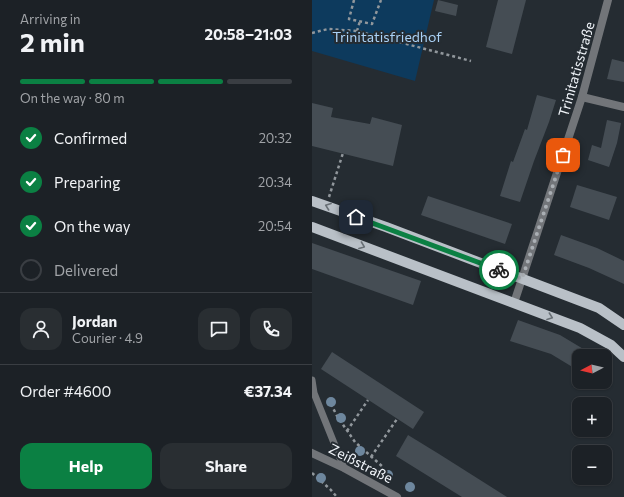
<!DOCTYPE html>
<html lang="en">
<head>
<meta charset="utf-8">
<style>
  :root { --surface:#1c2126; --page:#292e32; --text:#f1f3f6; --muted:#a0a3a7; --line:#3a3e43; --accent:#0b8043 }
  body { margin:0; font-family:Commissioner,sans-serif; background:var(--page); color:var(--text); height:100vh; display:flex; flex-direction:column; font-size:15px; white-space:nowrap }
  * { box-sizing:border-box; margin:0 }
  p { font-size:13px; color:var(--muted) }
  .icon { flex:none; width:22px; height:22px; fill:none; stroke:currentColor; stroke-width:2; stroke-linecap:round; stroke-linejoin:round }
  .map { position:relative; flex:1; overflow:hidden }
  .drawer { display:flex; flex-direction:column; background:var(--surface); width:312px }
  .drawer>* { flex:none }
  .needle { width:26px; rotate:263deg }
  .fabs { position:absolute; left:260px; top:349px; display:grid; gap:8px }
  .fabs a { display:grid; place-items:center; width:40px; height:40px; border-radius:8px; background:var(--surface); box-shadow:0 1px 3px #0004,0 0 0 1px var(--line); font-size:20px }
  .pin { position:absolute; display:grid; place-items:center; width:34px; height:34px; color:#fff; margin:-17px; border-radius:8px; box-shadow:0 2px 6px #0006 }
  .courier { position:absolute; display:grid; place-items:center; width:40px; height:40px; margin:-20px; border:3px solid #0b8043; border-radius:50%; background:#fff; color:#222; box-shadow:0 1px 5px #0007 }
  .head em { font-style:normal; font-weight:700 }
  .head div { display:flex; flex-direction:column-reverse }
  .head { display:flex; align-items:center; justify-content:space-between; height:68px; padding:0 20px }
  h1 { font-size:26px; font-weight:700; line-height:30px }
  .bar { display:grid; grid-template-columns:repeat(4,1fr); gap:6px 4px; align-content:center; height:48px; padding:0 20px }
  .bar i { height:5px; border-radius:3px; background:var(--line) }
  .bar .active { background:var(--accent) }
  .bar p { grid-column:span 4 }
  .line { display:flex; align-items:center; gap:10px; padding:0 20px; border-top:1px solid var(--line) }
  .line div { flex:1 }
  .round { display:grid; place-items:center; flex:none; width:42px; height:42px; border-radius:12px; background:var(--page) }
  ol { padding:0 20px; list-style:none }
  li { display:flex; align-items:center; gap:12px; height:44px }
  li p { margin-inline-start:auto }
  li .icon { padding:4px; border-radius:50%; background:var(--accent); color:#fff; stroke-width:4 }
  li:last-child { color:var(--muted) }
  li i { width:22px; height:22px; border:2px solid var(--line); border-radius:50% }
  .primary-button { display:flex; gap:8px; margin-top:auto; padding:8px 20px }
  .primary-button a { flex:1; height:46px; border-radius:12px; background:var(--accent); color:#fff; font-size:16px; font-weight:700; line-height:46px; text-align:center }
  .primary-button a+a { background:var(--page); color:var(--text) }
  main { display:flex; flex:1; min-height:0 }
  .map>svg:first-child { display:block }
  .green { fill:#0d3a5d }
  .building { fill:#454d54 }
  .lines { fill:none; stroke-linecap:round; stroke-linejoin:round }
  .path { stroke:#91979c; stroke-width:2.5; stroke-dasharray:3 3; stroke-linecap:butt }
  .service { stroke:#727579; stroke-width:7 }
  .minor { stroke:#727579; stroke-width:8 }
  .primary { stroke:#b9c0c7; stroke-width:10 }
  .tree { fill:#6e879e }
  .oneway { stroke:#686f75 }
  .done { stroke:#aaafb4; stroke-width:4; stroke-dasharray:0 7.2 }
  .route { stroke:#0b8043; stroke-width:5 }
  .labels { text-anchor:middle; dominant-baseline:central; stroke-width:4; stroke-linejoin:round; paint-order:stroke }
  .park-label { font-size:14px; fill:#aad2f7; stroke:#252c32 }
  .street-label { font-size:14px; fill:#f1f5fa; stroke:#252c32 }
</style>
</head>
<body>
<main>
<section class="drawer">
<div class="head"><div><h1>2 min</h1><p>Arriving in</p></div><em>20:58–21:03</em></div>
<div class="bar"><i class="active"></i><i class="active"></i><i class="active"></i><i></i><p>On the way · 80 m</p></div>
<ol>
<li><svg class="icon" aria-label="check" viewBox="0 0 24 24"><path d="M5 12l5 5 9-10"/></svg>Confirmed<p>20:32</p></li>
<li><svg class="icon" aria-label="check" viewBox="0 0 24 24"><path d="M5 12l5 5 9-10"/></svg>Preparing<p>20:34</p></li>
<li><svg class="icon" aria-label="check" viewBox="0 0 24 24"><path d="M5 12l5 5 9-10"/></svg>On the way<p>20:54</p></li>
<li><i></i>Delivered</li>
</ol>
<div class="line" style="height:72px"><a class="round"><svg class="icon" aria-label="person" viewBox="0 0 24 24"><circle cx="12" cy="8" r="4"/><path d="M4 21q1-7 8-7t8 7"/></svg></a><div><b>Jordan</b><p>Courier · 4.9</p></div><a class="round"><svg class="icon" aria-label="chat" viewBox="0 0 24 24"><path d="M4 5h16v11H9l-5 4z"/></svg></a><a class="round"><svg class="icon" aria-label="phone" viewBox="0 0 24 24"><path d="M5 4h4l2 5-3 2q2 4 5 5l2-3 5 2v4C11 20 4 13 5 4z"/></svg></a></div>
<div class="line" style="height:52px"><div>Order #4600</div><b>€37.34</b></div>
<div class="primary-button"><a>Help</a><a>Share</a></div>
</section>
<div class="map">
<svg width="312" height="497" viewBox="0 0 312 497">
  <rect width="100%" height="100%" fill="#252c32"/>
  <path class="green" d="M0 0H122L103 81 0 51Z"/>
  <g class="building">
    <path d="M126 0 146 5 144 16 123 11Z"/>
    <path d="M186 0H214L200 54 174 47Z"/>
    <path d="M300 59 312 62V82L295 79Z"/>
    <path d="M225 95 244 100 237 122 222 161 208 202 188 196 199 161 201 162 213 129 215 130Z"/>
    <path d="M0 103 21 108 19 117 58 124 60 117 90 125 81 166 0 146Z"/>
    <path d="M295 120 309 123 305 143 297 167 276 160 280 145 289 148Z"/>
    <path d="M265 185 305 197 297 220 258 207Z"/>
    <path d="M116 196 200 224 193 244 109 215Z"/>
    <path d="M249 235 285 248 312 261V284L277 268 242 255Z"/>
    <path d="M0 243 109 281 101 305 0 269Z"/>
    <path d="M206 320 248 335 283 356H267V371L239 354 198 341Z"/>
    <path d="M20 352 112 412 101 429 9 369Z"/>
    <path d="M96 435 127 454 195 497H150L84 456Z"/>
  </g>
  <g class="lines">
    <g class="path">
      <path d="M42 0 37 19 60 24 69 0"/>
      <path d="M45 31 48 21"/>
      <path d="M0 33 16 29 45 31 159 61"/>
      <path d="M17 197 31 153"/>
      <path d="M19 404 25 416 43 442 71 467 76 481"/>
      <path d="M35 431 56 400"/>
      <path d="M59 457 85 419"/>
      <path d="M0 473 18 489 25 497"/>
    </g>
    <path class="service" d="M0 380 2 393 32 468"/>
    <g class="minor">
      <path d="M270 97 312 107"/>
      <path d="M202 303 270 97 296 0"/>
      <path d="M0 453 32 468 85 497"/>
    </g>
    <g class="primary">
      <path d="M0 201 74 227 287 308 312 325"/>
      <path d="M0 227 268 328 299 345 312 357"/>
    </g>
  </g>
  <g class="tree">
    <circle cx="19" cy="402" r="5"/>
    <circle cx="29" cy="418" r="5"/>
    <circle cx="48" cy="451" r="5"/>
    <circle cx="76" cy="475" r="5"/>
    <circle cx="9" cy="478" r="5"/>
    <circle cx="98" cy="487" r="5"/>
  </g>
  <defs><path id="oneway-chevron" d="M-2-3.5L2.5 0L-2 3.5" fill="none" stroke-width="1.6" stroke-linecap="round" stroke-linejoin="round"/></defs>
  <g class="oneway">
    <use href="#oneway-chevron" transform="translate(16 206) rotate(-160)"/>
    <use href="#oneway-chevron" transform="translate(50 246) rotate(21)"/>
    <use href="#oneway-chevron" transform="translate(238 317) rotate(20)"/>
  </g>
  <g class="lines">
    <path class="done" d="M187 270 210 279 251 155"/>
    <path class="route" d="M44 217 187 270"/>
  </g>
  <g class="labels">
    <g class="park-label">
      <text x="75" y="36">Trinitatisfriedhof</text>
    </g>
    <g class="street-label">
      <text transform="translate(264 69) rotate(-74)">Trinitatisstraße</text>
      <text transform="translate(49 463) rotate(27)">Zeißstraße</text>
    </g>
  </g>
</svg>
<div class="fabs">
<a><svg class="needle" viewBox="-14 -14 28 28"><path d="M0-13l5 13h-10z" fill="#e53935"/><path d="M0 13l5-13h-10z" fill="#a0a3a7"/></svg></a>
<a>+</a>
<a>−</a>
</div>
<div class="pin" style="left:251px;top:155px;background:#ea580c"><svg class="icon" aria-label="bag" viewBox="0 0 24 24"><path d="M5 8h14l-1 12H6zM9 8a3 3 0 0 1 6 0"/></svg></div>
<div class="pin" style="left:44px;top:217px;background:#1f2937"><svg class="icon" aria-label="home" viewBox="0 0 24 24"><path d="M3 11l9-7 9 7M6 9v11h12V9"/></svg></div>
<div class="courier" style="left:187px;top:270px"><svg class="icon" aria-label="bike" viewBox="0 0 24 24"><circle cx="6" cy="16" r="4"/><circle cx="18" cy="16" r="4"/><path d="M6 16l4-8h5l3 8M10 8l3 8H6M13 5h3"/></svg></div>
</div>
</main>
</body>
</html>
